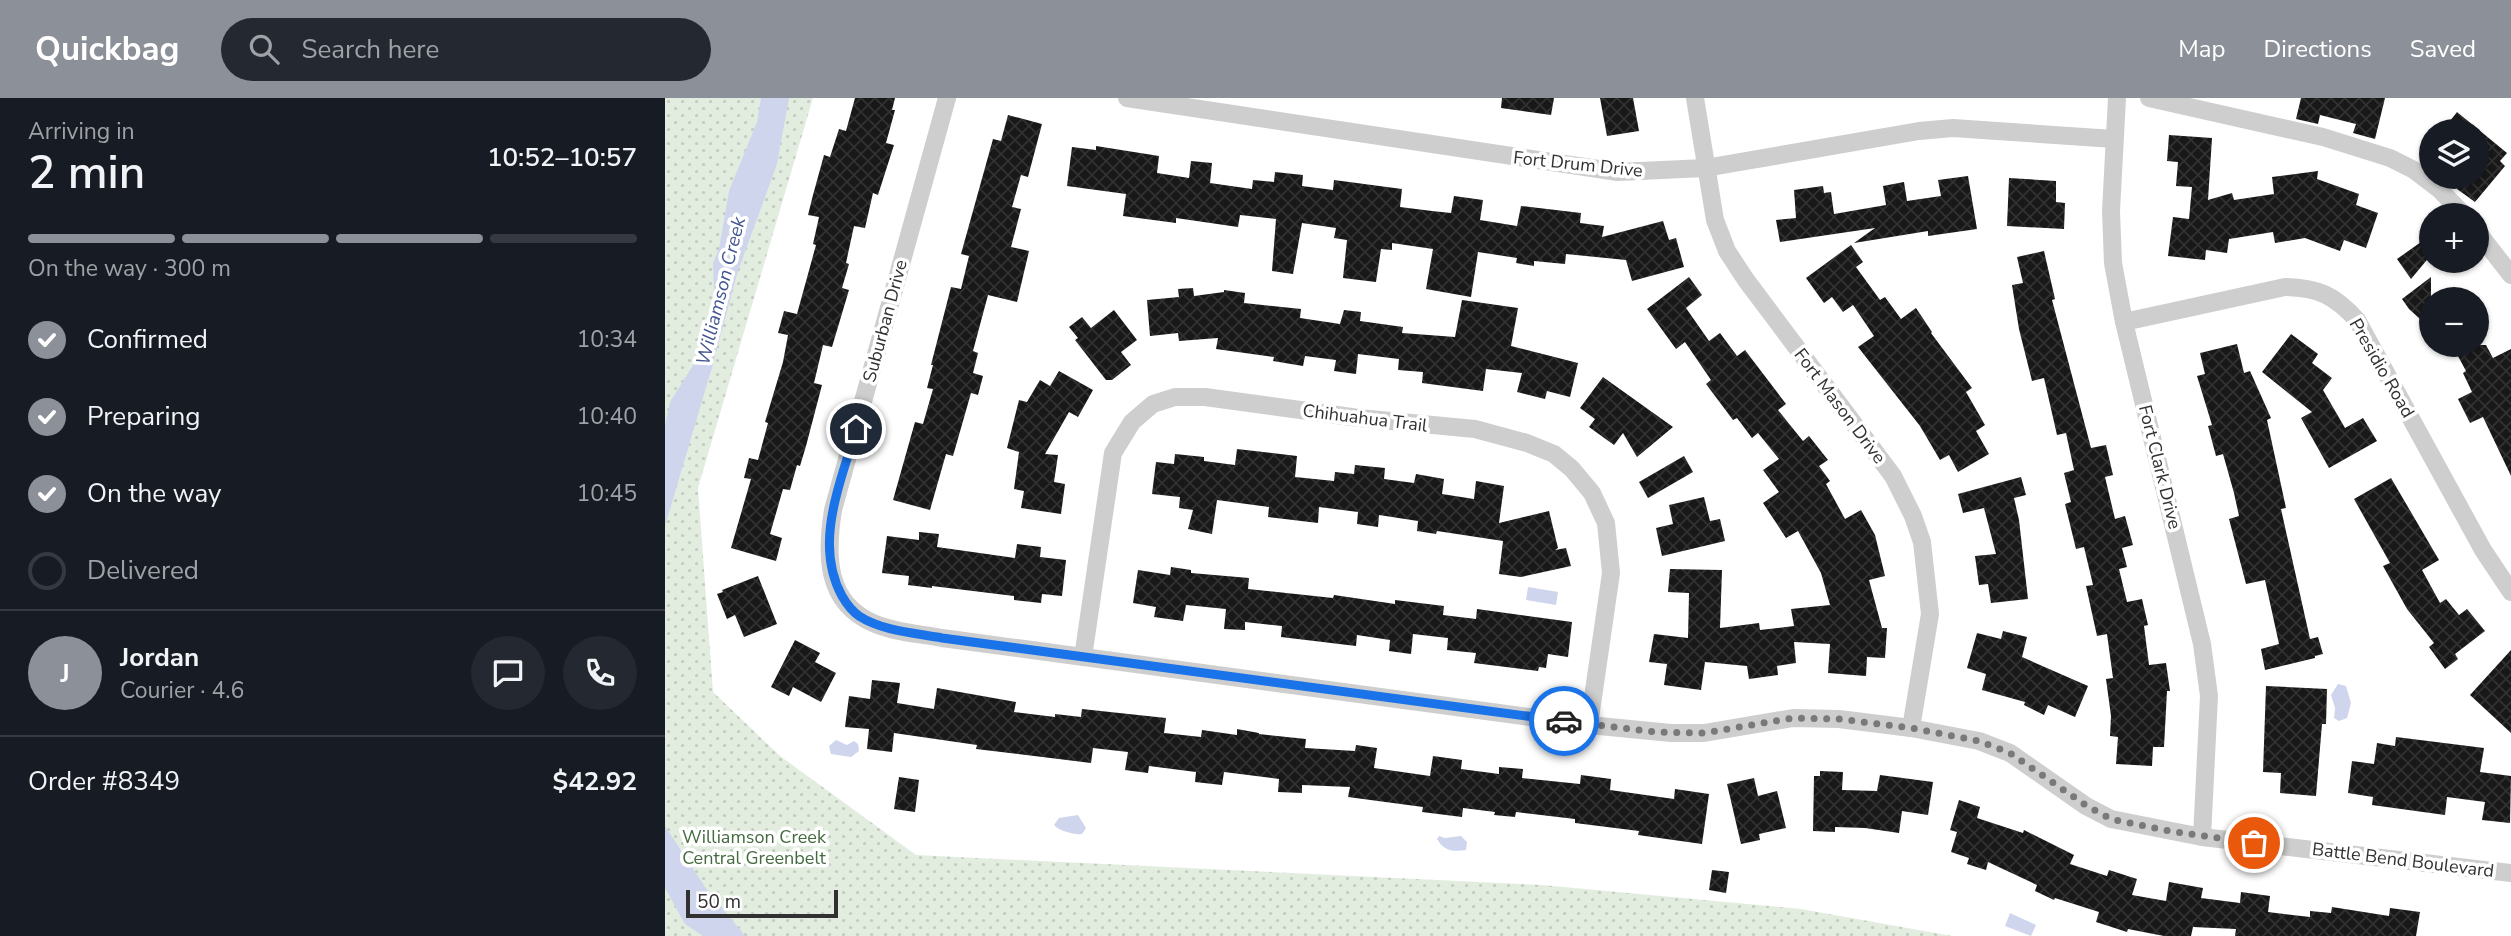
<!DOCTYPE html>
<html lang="en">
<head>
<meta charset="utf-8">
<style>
  :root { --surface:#171b24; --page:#242831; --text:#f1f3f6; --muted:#9ea1a6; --line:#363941; --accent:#8c9099 }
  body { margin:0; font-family:"Nunito Sans",sans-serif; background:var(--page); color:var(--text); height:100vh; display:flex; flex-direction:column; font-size:26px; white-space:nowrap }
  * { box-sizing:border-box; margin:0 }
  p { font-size:23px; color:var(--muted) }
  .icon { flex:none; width:38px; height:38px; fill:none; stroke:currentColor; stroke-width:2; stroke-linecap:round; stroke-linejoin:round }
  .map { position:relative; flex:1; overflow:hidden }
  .panel { display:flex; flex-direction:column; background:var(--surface); width:665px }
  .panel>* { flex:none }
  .buttons { position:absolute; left:1754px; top:21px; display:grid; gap:14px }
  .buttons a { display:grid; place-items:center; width:70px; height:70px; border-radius:50%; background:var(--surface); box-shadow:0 2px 5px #0004; font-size:35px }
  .scale { position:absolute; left:21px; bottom:18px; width:152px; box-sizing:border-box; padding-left:7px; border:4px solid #313131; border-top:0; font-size:19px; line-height:24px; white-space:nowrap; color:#313131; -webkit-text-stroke:5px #fff; paint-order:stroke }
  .pin { position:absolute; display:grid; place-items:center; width:60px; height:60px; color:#fff; margin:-30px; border:4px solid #fff; border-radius:50%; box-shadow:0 2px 7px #0007 }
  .courier { position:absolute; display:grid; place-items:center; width:70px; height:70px; margin:-35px; border:5px solid #1a73e8; border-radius:50%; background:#fff; color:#222; box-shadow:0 2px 9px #0007 }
  .summary em { font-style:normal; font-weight:600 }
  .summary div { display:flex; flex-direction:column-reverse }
  .summary { display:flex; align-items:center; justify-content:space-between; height:119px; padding:0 28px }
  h1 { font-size:46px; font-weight:600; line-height:52px }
  .bar { display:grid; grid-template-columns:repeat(4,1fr); gap:10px 7px; align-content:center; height:84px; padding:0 28px }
  .bar i { height:9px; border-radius:5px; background:var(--line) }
  .bar .current { background:var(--accent) }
  .bar p { grid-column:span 4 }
  .line { display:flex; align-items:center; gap:18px; padding:0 28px; border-top:2px solid var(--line) }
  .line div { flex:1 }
  .round { display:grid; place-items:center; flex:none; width:74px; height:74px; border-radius:37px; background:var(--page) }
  ol { padding:0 28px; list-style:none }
  li { display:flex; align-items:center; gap:21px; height:77px }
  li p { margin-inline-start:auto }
  li .icon { padding:7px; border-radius:50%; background:var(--accent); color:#fff; stroke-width:4 }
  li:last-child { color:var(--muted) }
  li i { width:38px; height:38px; border:4px solid var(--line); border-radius:50% }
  header { display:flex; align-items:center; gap:42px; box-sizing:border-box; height:98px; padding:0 35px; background:var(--accent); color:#fff }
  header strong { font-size:33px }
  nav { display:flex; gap:38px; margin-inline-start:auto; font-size:24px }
  .search { width:490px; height:63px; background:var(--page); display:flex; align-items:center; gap:18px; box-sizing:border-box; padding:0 24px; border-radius:38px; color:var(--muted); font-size:26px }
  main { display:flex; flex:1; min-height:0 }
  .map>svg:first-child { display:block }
  .park { fill:url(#park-dots) }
  .water { fill:#ced5ec }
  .building { fill:url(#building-cross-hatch) }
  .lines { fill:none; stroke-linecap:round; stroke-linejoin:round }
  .minor { stroke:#cecece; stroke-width:18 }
  .done { stroke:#797979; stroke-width:7; stroke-dasharray:0 12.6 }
  .route { stroke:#1a73e8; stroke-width:9 }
  .labels { text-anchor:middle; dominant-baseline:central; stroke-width:7; stroke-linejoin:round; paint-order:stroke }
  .street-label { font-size:18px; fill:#313131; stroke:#fff }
  .park-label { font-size:18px; fill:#446b40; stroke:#fff }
  .water-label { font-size:19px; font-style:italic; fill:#425590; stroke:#fff }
</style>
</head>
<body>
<header>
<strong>Quickbag</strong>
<div class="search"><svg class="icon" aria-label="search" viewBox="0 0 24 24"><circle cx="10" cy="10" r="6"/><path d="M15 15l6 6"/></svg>Search here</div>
<nav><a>Map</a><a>Directions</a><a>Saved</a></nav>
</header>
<main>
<section class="panel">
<div class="summary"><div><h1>2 min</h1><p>Arriving in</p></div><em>10:52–10:57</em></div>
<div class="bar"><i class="current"></i><i class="current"></i><i class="current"></i><i></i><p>On the way · 300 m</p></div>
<ol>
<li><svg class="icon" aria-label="check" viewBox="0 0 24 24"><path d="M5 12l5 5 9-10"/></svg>Confirmed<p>10:34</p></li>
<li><svg class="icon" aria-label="check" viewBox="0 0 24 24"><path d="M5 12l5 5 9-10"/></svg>Preparing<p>10:40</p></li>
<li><svg class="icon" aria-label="check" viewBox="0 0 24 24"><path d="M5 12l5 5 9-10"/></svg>On the way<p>10:45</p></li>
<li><i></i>Delivered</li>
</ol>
<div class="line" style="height:126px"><b class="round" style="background:var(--accent);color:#fff">J</b><div><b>Jordan</b><p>Courier · 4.6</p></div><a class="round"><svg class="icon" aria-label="chat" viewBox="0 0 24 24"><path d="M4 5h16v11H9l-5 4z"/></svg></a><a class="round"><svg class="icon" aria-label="phone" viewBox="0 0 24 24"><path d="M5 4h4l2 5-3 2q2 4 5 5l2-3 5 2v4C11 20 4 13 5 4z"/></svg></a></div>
<div class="line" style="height:91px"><div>Order #8349</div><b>$42.92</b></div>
</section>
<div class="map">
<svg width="1846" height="838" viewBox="0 0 1846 838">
  <defs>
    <pattern id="park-dots" width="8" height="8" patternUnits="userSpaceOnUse" patternTransform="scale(1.75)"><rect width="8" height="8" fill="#e2ede0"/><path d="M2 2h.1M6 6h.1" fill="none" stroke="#c2ccc1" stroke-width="1.8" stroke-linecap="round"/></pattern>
    <pattern id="building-cross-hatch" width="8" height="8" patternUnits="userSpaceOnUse" patternTransform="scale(1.75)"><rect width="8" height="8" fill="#181818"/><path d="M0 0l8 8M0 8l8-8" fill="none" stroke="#313131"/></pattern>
  </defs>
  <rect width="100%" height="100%" fill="#fff"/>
  <path class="park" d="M0 0H148L33 390 48 594 115 658 251 757 877 787 1136 811 1287 838H0Z"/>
  <g class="water">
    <path d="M96 0H124L112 66 72 176 48 266 0 428V328L5 304 27 269 50 212 48 165 54 151 64 93 92 24Z"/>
    <path d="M863 489 893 494 891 507 861 502Z"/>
    <path d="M1673 586 1681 588 1686 605 1682 620 1674 623 1669 620 1670 610 1666 597Z"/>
    <path d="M171 642 182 647 189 643 193 646 194 653 186 659 166 656 164 648Z"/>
    <path d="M413 717 421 730 417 736C410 737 394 733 389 727L394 720Z"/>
    <path d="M0 728 40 789 80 838H38L20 826 0 790Z"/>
    <path d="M774 738 780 740 796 738 802 744 801 752C788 754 779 753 772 741Z"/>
    <path d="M1345 815 1371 827 1366 838 1340 828Z"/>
  </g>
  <g class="building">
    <path d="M190 0H230L227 12H230L221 45 229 47 213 97 208 95 200 130 189 128 181 165 184 166 177 190 184 192 167 249 158 247 149 285 157 287 141 348 135 368 132 367 125 392 118 391 105 436 117 440 111 463 66 450 86 381 79 380 84 360 93 362 103 325 100 324 118 264 123 237 113 235 119 213 132 216 151 147 148 146 154 119 143 117 148 97 159 57 165 59 174 31 181 33Z"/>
    <path d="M837 0H889L886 17 836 10Z"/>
    <path d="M935 0H968L974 33 942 38Z"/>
    <path d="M1636 0H1720L1710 41 1688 35 1691 26 1655 17 1653 26 1631 21Z"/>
    <path d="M1792 14 1842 55 1835 63 1840 68 1810 104 1792 91 1802 79H1811V33H1777Z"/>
    <path d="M343 17 377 26 363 79 356 77 347 109 356 111 346 149 364 153 352 204 323 197 308 253 313 255 308 275 318 278 313 297 306 295 288 358 281 356 265 412 228 402 250 324 258 326 268 291 262 290 268 267H266L286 189 296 191 304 158 296 156 328 41 336 43Z"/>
    <path d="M1504 37 1547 40 1543 102 1567 95 1569 102 1609 96 1607 79 1653 73 1652 81 1694 96 1691 107 1713 115 1701 150 1679 142 1675 153 1640 140 1610 145 1608 134 1564 141 1562 155 1541 152 1540 162 1503 158 1508 119 1524 121 1527 89 1511 88 1513 64 1502 63Z"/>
    <path d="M431 48 494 58 492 75 524 80 526 63 547 65 545 85 587 91 588 82 609 84 610 74 638 77 637 88 668 92 669 82 737 91 735 109 767 113 786 115 789 98 818 102 815 122 852 128 856 108 916 115 915 125 939 128 937 139 998 123 1004 142 1011 140 1019 169 967 183 961 162 901 156 900 166 869 163V168L851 165 852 160 813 154 806 199 761 191 768 151 727 145V152L716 151 711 184 678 180 682 142 669 140 671 130 637 125 628 176 607 173 611 121 575 117 573 129 511 120V125L458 118 461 96 402 88 407 49 431 52Z"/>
    <path d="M1303 78 1312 131 1263 138V133L1189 145 1210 130 1115 144 1111 122 1131 120 1129 92 1158 88 1159 95 1166 94 1169 116 1221 107 1218 88 1239 84 1242 103 1276 98 1273 82Z"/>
    <path d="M1344 80 1391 83V104L1400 105 1399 131 1342 128Z"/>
    <path d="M1756 144 1766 157 1746 181 1732 161Z"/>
    <path d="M1186 147 1198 164 1191 169 1215 202 1220 199 1236 221 1251 210 1267 234 1266 235 1307 290 1301 294 1320 327 1311 333 1324 356 1293 374 1284 357 1275 362 1255 328 1193 249 1209 238 1188 207 1178 214 1167 199 1159 205 1141 180Z"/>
    <path d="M1379 153 1390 201 1387 202 1426 350 1441 347 1448 377 1440 379 1450 421 1460 418 1468 447 1457 450 1462 469 1454 471 1462 504 1477 501 1483 527 1479 528 1484 567 1501 565 1505 593H1502L1499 649H1488L1487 668 1451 666 1453 639 1445 638 1446 618 1441 581 1448 580 1442 536 1432 538 1421 488 1428 487 1419 449 1411 451 1400 406 1406 404 1399 375 1409 372 1401 335 1392 337 1379 280 1367 283 1354 231 1347 187 1358 185 1352 159Z"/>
    <path d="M1024 179 1037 197 1021 210 1044 243 1055 235 1072 258 1080 252 1121 306 1113 312 1138 343 1144 338 1163 362 1154 368 1165 383 1161 386 1180 421 1196 412 1210 437 1220 478 1204 482 1217 530H1222L1220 560 1202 559 1201 578 1163 575 1165 546 1129 544 1131 565 1112 568 1113 577 1084 581 1082 568 1040 564 1036 592 999 587 1002 566 984 564 989 536 1023 540 1024 495 1003 494 1005 471 1057 472 1055 530 1094 525 1095 532 1129 528 1126 511 1165 507 1156 475 1133 433 1121 440 1098 405 1114 394 1098 372 1114 361 1093 335 1087 340 1072 320 1068 322 1041 286 1046 282 1020 244 1011 251 982 211Z"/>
    <path d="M1766 179V231L1744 211 1737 201Z"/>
    <path d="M528 190 529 198 559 194V192L580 195 579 205 636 211 635 220 675 226 679 212 696 214 695 223 738 229 737 235 790 239 797 202 853 210 846 248 913 265 905 299 882 293 880 301 852 294 857 275 821 271 818 293 757 285 758 274 733 272 734 261 693 256 691 276 669 273 671 262 640 258 638 268 608 263 609 259 551 251 553 240 514 243 513 235 485 238 482 202 514 199 513 191Z"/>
    <path d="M449 212 472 242 456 254 466 267 447 282H441L410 242 413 240 404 229 417 219 426 230Z"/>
    <path d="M1626 236 1653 256 1647 265 1667 280 1658 292 1680 330 1698 320 1712 343 1664 370 1636 320 1647 314 1597 274Z"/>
    <path d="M1572 246 1579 275 1585 273 1606 320 1602 322 1621 410 1616 411 1645 541 1653 539 1658 556 1650 558V560L1600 572 1596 551 1614 546 1600 482 1581 486 1564 421 1574 418 1569 395 1558 356 1551 358 1543 328 1547 327 1532 278 1540 276 1535 255Z"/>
    <path d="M1787 247H1821L1828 260 1846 251V378L1818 319 1805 325 1793 301 1807 294 1798 275 1801 273Z"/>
    <path d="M394 273 428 292 413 319 404 314 380 356 393 357 389 384 400 386 396 416 356 410 359 393 349 391 354 354 342 350 354 302 362 304 375 282 385 288Z"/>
    <path d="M938 279 1008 329 972 359 958 335 949 347 924 329 930 321 915 310Z"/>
    <path d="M572 351 632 358 630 379 669 383 670 374 689 376 690 367 720 370 719 381 749 385 751 376 779 381 777 396 809 401 811 383 839 388 834 425 884 413 893 450 890 452 901 450 906 468 856 479 834 476 838 443 772 433 771 436 752 433 753 423 714 417 713 429 692 426 693 414 654 409 653 425 603 419 604 409 552 402 547 436 523 431 528 412 514 410 515 399 487 396 491 364 509 366 510 356 539 359V363L570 367Z"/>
    <path d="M1019 358 1028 374 983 400 974 384Z"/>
    <path d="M1356 379 1361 397 1349 400 1354 422 1363 501 1326 505 1323 486 1314 487 1310 458 1331 456 1319 410 1298 415 1293 396Z"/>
    <path d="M1726 380 1774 462 1757 472 1775 505 1781 501 1794 517 1802 511 1820 533 1790 556 1793 561 1780 571 1764 549 1769 545 1742 511 1718 468 1725 465 1689 401Z"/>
    <path d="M1039 399 1045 423 1055 421 1060 443 997 458 991 430 1008 426 1004 407Z"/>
    <path d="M254 434 274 436 272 449 350 460 352 446 376 449 375 459 401 462 397 498 377 496 376 505 349 502V498L267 488V490L243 487 244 478 217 475 222 438 254 442Z"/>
    <path d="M506 469 526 472V475L584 480 583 491 668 500 669 497 730 506V502L779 508 778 517 811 521 812 511 907 524 903 559 883 556 881 570 874 569 873 573 809 565 811 555 782 552 783 540 748 536 746 556 724 553 725 542 692 537 691 548 616 539 617 528 580 524V532L559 531 561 511 521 507 518 523 489 519 491 509 468 505 473 472 505 477Z"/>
    <path d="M93 478 112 526 79 539 70 517 62 521 52 496 58 494 57 492Z"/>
    <path d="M1338 533 1362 539 1357 559 1423 588 1410 619 1383 607 1379 617 1359 607 1360 604 1317 592 1321 576 1302 570 1312 535 1336 541Z"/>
    <path d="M130 542 155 555 150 564 171 575 156 604 128 589 124 598 106 589Z"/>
    <path d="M1846 552V635L1805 597Z"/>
    <path d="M207 582 235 585 232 605 269 611 272 590 351 604 349 614 390 619V616L416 619 417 611 501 620 499 635 536 639 537 632 572 637V631L594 635V636L641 641 640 650 690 653 691 647 712 650 709 670 765 678 768 658 797 662 796 671 834 676V669L858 671 857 680 915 686 916 677 946 681 945 692 1009 701 1010 691 1044 696 1037 746 973 737 974 733 910 725V721L851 714 850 719 829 717 830 714 798 710 797 719 757 714 758 709 683 699 685 689 637 687V695L613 694 614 681 559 674 557 687 530 684 531 674 484 668 483 675 460 672 463 654 428 650 426 665 311 651 312 647 229 635 227 654 202 651 204 631 180 629 184 598 205 601Z"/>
    <path d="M1601 588 1662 591 1661 626H1657L1651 698 1615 695 1616 675 1598 674Z"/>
    <path d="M1731 639 1819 650 1815 674 1846 678 1845 725 1817 722 1820 704 1782 699 1780 717 1707 707 1708 699 1683 695 1687 663 1709 666 1712 645 1730 648Z"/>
    <path d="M1155 673 1178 674 1177 692 1212 693 1215 677 1268 684 1263 717 1237 713 1234 735 1200 730 1170 729V734L1148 733 1149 678H1155Z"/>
    <path d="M234 679 254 682 250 714 229 711Z"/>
    <path d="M1089 680 1093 698 1112 693 1121 730 1094 736 1095 742 1076 746 1062 686Z"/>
    <path d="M1294 702 1315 709 1312 720 1358 735 1359 732 1409 757 1405 766 1442 778 1444 772 1472 781 1467 797 1501 803 1504 784 1538 790 1536 800 1575 805 1576 794 1605 798 1603 814 1645 819V813L1666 815 1667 809 1724 818 1725 810 1755 814 1751 838H1570L1571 831 1528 829 1526 838H1499L1463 831 1462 834 1431 824 1434 814 1390 800 1389 802 1370 793 1372 787 1323 764 1321 772 1302 766 1304 760 1286 754 1292 734 1285 732Z"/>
    <path d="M1047 772 1064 774 1061 795 1044 792Z"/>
  </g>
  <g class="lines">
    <g class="minor">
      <path d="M282 0 168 412C161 456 160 504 208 525 228 534 255 536 277 540L924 627 1006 635H1039L1128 620 1174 621 1246 630 1314 643 1345 655 1421 708 1446 721 1537 739 1846 775"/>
      <path d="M462 0 953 74 1040 70 1254 33 1288 30 1449 41"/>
      <path d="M1030 0 1050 122 1062 153 1081 182 1228 378 1248 418 1257 444 1265 516 1246 630"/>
      <path d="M1452 0 1446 113 1448 165 1459 224 1537 546 1544 598 1537 739"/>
      <path d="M1484 0 1658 39 1725 60 1749 72 1774 91 1799 117"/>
      <path d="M1811 132 1846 177"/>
      <path d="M1459 224 1620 189C1654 190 1669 197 1692 222L1818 452 1846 494"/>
      <path d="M418 559 448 355 467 324 488 306 510 299H540L694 320 810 331 862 345 889 356 907 371 927 395 941 425 946 475 924 627"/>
    </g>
  </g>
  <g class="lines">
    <path class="done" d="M899 623 991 634 1039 635 1128 620 1174 621 1246 630 1314 643 1345 655 1422 708 1446 721 1504 733 1589 745"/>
    <path class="route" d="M191 331C176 385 148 445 177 498 181 505 187 513 194 518 217 533 250 535 277 540L899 623"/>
  </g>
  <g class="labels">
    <g class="street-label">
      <text transform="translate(913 66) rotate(6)">Fort Drum Drive</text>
      <text transform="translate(220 223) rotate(-75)">Suburban Drive</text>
      <text transform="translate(1717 270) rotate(60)">Presidio Road</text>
      <text transform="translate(1175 308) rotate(53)">Fort Mason Drive</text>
      <text transform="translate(700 320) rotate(7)">Chihuahua Trail</text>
      <text transform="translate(1495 369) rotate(76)">Fort Clark Drive</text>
      <text transform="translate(1738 762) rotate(7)">Battle Bend Boulevard</text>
    </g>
    <g class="park-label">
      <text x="89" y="739">Williamson Creek<tspan x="89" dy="21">Central Greenbelt</tspan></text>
    </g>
    <g class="water-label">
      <text transform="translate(56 193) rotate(-76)">Williamson Creek</text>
    </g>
  </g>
</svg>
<div class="buttons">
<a><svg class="icon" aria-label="layers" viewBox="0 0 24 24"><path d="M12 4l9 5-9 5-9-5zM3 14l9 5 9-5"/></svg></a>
<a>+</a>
<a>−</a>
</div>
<div class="scale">50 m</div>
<div class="pin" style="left:1589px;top:745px;background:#ea580c"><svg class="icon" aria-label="bag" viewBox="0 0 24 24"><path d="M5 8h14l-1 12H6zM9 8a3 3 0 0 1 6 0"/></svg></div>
<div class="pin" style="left:191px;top:331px;background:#1f2937"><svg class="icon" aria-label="home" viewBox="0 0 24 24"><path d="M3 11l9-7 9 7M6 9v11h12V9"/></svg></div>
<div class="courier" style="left:899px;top:623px"><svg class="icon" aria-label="car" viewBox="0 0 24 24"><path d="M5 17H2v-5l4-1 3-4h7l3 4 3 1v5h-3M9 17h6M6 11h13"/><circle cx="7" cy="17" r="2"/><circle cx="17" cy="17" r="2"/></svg></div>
</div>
</main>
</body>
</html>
